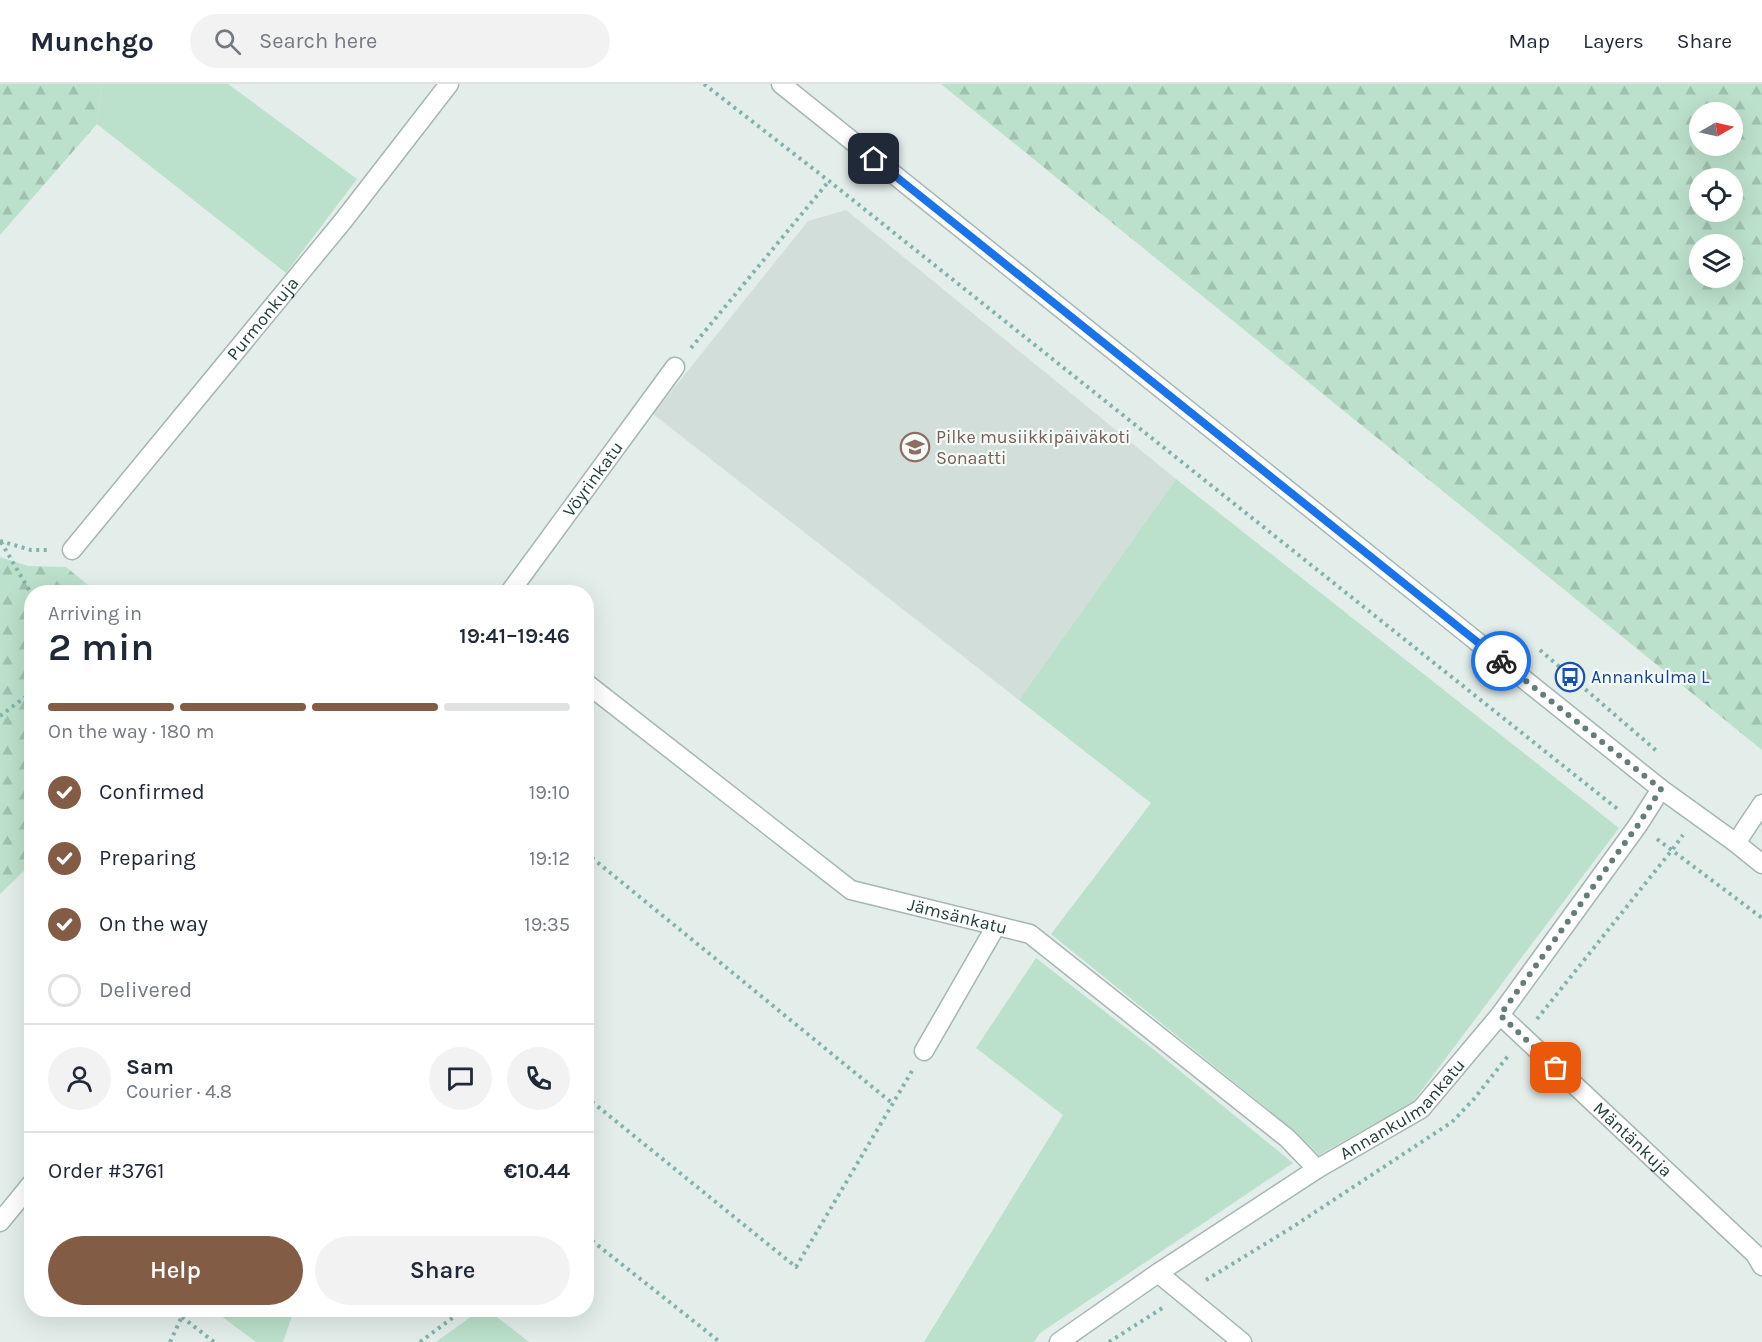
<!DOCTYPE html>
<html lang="en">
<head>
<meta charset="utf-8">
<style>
  :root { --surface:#fff; --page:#f2f2f3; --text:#1f2937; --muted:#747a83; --line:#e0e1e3; --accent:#825c44 }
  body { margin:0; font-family:Karla,sans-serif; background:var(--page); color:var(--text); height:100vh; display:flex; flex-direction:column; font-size:22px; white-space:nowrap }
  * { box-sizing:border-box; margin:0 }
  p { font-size:20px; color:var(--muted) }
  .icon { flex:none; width:33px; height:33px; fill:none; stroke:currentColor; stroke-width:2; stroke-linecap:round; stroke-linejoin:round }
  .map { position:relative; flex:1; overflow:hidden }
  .side { position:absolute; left:24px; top:501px; width:570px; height:732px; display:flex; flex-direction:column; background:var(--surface); border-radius:24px; box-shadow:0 6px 24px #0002 }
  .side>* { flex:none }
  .needle { width:39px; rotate:81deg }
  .controls { position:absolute; left:1689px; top:18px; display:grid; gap:12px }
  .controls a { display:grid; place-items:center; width:54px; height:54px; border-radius:50%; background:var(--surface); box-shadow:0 6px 24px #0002; font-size:30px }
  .pin { position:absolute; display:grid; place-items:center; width:51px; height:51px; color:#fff; margin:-26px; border-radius:12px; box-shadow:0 3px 9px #0006 }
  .courier { position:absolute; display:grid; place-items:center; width:60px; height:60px; margin:-30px; border:4px solid #1a73e8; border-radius:50%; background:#fff; color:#222; box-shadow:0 2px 8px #0007 }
  .head em { font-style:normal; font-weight:600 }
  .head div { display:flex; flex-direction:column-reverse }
  .head { display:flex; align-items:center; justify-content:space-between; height:102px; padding:0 24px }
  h1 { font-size:39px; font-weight:600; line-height:45px }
  .bar { display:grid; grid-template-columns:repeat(4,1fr); gap:9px 6px; align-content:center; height:72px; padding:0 24px }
  .bar i { height:8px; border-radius:4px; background:var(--line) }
  .bar .selected { background:var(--accent) }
  .bar p { grid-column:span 4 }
  .line { display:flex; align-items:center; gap:15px; padding:0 24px; border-top:2px solid var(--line) }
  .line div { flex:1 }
  .round { display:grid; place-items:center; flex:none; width:63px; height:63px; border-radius:32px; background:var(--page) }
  ol { padding:0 24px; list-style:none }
  li { display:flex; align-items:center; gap:18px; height:66px }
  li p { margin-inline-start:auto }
  li .icon { padding:6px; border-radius:50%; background:var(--accent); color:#fff; stroke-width:4 }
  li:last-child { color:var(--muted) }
  li i { width:33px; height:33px; border:3px solid var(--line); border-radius:50% }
  .button { display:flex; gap:12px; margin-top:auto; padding:12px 24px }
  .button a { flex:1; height:69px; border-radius:36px; background:var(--accent); color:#fff; font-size:24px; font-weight:600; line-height:69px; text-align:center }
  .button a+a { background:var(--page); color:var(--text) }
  header { display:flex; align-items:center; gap:36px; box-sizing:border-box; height:84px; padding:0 30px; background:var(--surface); border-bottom:2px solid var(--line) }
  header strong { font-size:28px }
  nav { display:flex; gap:33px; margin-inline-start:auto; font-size:21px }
  .search { width:420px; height:54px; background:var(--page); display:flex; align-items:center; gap:15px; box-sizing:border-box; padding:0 21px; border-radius:33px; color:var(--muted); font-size:22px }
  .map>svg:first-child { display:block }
  .built { fill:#d1deda }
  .green { fill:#bbe0cb }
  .forest { fill:url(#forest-firs); fill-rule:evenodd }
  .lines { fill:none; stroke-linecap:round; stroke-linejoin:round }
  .minor-casing { stroke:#a5b6b3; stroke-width:21 }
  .path { stroke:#81b3ac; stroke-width:4; stroke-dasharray:3 4.5; stroke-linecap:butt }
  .minor { stroke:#fff; stroke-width:18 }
  .done { stroke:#657d7a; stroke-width:6; stroke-dasharray:0 10.8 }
  .route { stroke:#1a73e8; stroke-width:8 }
  .labels { text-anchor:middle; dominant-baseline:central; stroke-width:4.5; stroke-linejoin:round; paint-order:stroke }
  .street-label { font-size:18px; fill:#21403d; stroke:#f4faf8 }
  .education-label { font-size:18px; fill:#785e54; stroke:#f4faf8; text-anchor:start }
  .transit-label { font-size:18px; fill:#164399; stroke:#f4faf8; text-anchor:start }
</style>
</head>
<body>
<header>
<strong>Munchgo</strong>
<div class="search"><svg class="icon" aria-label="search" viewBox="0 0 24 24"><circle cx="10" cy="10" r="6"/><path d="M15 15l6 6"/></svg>Search here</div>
<nav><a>Map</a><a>Layers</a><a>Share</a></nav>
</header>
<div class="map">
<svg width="1762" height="1258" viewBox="0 0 1762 1258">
  <defs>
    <pattern id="forest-firs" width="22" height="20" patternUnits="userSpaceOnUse" patternTransform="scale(1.5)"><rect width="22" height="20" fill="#bbe0cb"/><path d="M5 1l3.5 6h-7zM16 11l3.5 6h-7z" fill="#a0c1af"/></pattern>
  </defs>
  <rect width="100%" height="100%" fill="#e3eeeb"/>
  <path class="built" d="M846 126 1176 395 1019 616 653 330 808 137Z"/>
  <g class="green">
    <path d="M102 0H228L357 95 286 189 97 40Z"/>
    <path d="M1176 395 1619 744 1412 1019 1319 1071 1291 1044 1051 850 1151 719 1019 616Z"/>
    <path d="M1036 874 1153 965 1293 1079 1040 1249 1034 1258H924L1063 1031 976 964Z"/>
    <path d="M213 1226H294L283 1258H256Z"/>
    <path d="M480 1226H488L529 1258H436Z"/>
  </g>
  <g class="forest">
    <path d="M0 0H102L97 40 0 151Z"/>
    <path d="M941 0H1762V666ZM1732 28V62H1700V28ZM1732 94V128H1700V94ZM1700 160H1732V194H1700Z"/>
    <path d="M0 473 28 482 66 483 94 506 92 508H32L31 780 0 810Z"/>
  </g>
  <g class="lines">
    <g class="minor-casing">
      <g id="minor">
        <path d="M781 0 1661 705 1736 759 1762 780"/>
        <path id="s1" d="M72 466 343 137 449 0"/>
        <path id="s2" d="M510 508 675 283"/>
        <path id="s3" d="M586 599 851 806 1030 850 1287 1054 1317 1085"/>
        <path d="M1736 759 1762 720"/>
        <path id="s4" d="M1500 931 1755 1170 1762 1182"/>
        <path d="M924 967 996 842"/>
        <path d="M0 1138 32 1099"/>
        <path d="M1158 1189 1242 1258"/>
        <path id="s5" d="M1059 1258 1158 1189 1317 1085 1421 1025 1500 931 1638 741 1661 705"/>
      </g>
    </g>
    <g class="path">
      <path d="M704 0 829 97 1620 727"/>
      <path d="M691 264 829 97"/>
      <path d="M0 457 31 466H49"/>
      <path d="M1 458 32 511"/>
      <path d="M1540 566 1659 669"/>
      <path d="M0 632 28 611 32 604"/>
      <path d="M1657 755 1762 834"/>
      <path d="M586 769 892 1019"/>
      <path d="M1537 935 1672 766 1683 751"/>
      <path d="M586 1013 796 1183 912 987"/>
      <path d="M586 1152 720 1258"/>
      <path d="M1206 1196 1291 1144 1452 1038 1473 1016 1508 972"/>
      <path d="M182 1233 214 1258"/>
      <path d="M170 1258 185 1226"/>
      <path d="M420 1258 463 1226"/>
      <path d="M1109 1258 1164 1223"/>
    </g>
    <use href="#minor" class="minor"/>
  </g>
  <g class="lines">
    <path class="done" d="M1501 577 1661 705 1638 741 1500 931 1556 984"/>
    <path class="route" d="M874 75 1501 577"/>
  </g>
  <defs>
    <g id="school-ring" transform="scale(1.5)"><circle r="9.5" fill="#f4faf8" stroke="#8d6e63" stroke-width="1.5"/><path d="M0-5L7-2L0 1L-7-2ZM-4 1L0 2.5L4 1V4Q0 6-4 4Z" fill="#8d6e63"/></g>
    <g id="bus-ring" transform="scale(1.5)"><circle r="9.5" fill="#f4faf8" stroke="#1a4fb4" stroke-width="1.5"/><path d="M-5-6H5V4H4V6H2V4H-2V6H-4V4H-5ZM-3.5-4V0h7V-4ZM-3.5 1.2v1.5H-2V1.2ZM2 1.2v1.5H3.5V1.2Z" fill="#1a4fb4"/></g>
  </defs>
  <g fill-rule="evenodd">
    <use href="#school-ring" x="915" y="363"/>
    <use href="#bus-ring" x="1570" y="593"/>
  </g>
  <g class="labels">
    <g class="street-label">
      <text stroke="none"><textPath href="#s1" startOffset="300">Purmonkuja</textPath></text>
      <text stroke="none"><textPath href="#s2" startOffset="140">Vöyrinkatu</textPath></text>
      <text stroke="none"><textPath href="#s3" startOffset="446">Jämsänkatu</textPath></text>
      <text stroke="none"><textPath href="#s5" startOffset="416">Annankulmankatu</textPath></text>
      <text stroke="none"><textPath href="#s4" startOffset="182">Mäntänkuja</textPath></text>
    </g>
    <g class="education-label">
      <text x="936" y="353">Pilke musiikkipäiväkoti<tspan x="936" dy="21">Sonaatti</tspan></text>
    </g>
    <g class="transit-label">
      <text x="1591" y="593">Annankulma L</text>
    </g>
  </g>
</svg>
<div class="controls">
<a><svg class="needle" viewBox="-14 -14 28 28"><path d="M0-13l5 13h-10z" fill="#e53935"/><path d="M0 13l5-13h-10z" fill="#747a83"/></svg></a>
<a><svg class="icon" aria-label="locate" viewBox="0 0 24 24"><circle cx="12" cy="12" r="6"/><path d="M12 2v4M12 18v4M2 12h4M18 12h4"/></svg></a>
<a><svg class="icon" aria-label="layers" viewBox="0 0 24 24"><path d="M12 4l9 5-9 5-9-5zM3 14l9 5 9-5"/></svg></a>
</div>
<div class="pin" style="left:1556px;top:984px;background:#ea580c"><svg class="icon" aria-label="bag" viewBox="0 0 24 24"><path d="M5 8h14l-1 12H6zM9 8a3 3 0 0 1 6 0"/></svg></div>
<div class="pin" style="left:874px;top:75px;background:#1f2937"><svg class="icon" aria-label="home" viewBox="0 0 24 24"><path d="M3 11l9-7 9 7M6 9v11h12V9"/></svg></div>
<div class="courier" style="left:1501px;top:577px"><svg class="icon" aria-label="bike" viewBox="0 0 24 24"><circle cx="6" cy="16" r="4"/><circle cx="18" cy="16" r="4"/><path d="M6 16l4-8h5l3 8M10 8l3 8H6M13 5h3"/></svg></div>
<section class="side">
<div class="head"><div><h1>2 min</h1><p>Arriving in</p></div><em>19:41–19:46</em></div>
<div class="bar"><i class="selected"></i><i class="selected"></i><i class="selected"></i><i></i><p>On the way · 180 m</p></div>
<ol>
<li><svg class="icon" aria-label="check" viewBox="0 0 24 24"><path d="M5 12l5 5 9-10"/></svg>Confirmed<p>19:10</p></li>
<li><svg class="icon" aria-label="check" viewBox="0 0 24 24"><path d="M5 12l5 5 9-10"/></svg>Preparing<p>19:12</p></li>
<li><svg class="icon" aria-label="check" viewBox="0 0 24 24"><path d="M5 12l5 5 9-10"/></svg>On the way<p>19:35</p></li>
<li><i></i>Delivered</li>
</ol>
<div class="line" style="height:108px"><a class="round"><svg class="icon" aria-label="person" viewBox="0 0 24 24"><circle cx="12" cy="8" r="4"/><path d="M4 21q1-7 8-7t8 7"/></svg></a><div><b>Sam</b><p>Courier · 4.8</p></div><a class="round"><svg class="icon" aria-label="chat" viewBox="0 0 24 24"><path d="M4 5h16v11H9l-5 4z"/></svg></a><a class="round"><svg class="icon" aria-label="phone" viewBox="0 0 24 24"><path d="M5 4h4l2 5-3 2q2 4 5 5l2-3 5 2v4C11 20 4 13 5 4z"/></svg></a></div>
<div class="line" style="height:78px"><div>Order #3761</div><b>€10.44</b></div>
<div class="button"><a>Help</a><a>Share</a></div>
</section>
</div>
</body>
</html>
